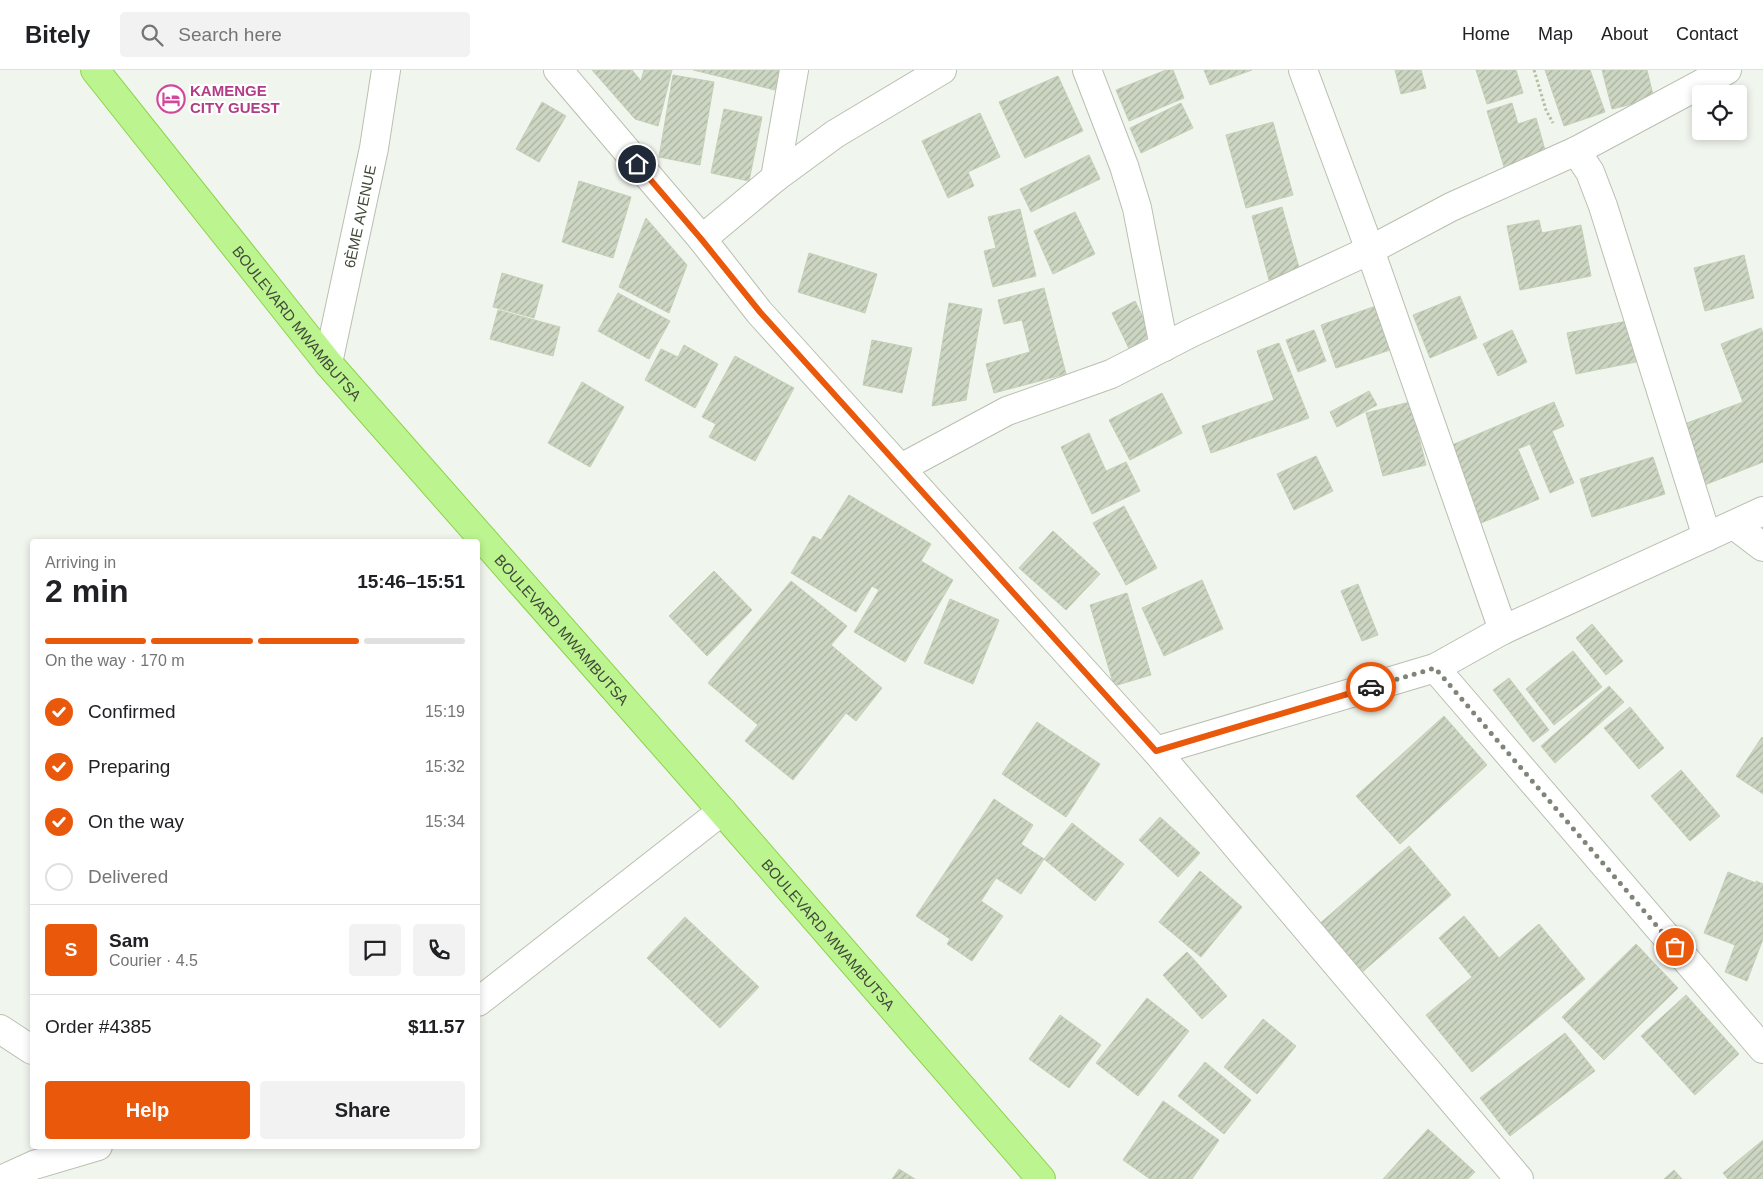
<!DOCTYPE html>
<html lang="en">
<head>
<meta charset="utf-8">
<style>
  :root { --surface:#fff; --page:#f2f2f2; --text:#202124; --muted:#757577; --line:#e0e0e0; --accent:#ea580c }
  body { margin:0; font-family:Arial,sans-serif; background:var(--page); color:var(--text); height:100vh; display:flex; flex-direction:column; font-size:19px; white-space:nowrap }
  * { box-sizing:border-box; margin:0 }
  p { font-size:16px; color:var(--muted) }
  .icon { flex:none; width:28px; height:28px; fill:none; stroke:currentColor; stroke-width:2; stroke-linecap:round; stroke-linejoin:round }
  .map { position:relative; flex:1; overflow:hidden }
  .panel { position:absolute; left:30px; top:469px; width:450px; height:610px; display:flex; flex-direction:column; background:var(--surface); border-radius:5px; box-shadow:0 2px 8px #0003 }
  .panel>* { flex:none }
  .controls { position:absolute; left:1692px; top:15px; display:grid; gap:10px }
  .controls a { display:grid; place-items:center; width:55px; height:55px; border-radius:5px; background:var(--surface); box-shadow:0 2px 8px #0003; font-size:25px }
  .pin { position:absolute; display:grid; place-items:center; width:42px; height:42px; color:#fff; margin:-21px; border:2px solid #fff; border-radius:50%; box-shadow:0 1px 5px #0007 }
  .courier { position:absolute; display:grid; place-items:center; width:50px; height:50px; margin:-25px; border:4px solid #ea580c; border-radius:50%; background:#fff; color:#222; box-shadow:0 1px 6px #0007 }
  .summary em { font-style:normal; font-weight:600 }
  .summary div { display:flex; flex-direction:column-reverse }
  .summary { display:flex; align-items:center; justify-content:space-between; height:85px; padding:0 15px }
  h1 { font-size:32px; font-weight:600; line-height:38px }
  .bar { display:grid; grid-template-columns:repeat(4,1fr); gap:8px 5px; align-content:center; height:60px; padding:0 15px }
  .bar i { height:6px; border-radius:4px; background:var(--line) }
  .bar .on { background:var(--accent) }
  .bar p { grid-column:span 4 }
  .line { display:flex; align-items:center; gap:12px; padding:0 15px; border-top:1px solid var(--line) }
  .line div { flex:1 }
  .round { display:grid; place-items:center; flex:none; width:52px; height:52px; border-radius:5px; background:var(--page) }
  ol { padding:0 15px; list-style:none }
  li { display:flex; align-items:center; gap:15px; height:55px }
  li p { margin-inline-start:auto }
  li .icon { padding:5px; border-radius:50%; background:var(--accent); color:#fff; stroke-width:4 }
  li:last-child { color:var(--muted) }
  li i { width:28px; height:28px; border:2px solid var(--line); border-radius:50% }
  .cta { display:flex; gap:10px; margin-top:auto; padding:10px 15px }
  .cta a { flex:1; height:58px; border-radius:5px; background:var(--accent); color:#fff; font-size:20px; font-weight:600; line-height:58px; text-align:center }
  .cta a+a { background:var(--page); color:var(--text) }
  header { display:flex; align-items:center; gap:30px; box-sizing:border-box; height:70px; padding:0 25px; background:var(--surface); border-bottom:1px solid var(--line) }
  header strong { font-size:24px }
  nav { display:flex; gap:28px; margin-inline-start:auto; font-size:18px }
  .search { width:350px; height:45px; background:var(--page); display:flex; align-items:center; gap:12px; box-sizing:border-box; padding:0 18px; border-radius:5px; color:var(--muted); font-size:19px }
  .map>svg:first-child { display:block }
  .building { fill:url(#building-hatch); stroke:#c4d0b7 }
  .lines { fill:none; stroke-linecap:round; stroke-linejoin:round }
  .minor-casing { stroke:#b8c0b0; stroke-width:30 }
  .trunk-casing { stroke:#8ed24a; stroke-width:30 }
  .path { stroke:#b1c1a2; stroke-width:3; stroke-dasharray:2.5 2.5; stroke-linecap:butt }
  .minor { stroke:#fff; stroke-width:28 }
  .trunk { stroke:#bcf58f; stroke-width:28 }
  .done { stroke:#7f8579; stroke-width:5; stroke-dasharray:0 9 }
  .route { stroke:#ea580c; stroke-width:6 }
  .labels { text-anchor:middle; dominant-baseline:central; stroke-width:4.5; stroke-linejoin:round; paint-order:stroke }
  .hotel-label { font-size:15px; font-weight:bold; fill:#b23c85; stroke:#fff; text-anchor:start }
  .street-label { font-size:15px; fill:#42493a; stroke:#fff }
</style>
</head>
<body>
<header>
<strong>Bitely</strong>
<div class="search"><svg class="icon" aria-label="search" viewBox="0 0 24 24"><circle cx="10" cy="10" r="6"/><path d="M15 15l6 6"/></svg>Search here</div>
<nav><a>Home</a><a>Map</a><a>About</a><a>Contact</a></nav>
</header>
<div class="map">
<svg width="1763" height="1109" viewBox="0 0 1763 1109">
  <defs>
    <pattern id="building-hatch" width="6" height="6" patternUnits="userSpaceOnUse" patternTransform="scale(1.25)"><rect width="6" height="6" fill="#cdd6c3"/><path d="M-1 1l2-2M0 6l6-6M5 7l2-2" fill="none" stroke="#a8b09f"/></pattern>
  </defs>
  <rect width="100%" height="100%" fill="#f0f5ed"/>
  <g class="building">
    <path d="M592 0H632L641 11 644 0H672L658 56 635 49Z"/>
    <path d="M693 0H779L775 20Z"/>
    <path d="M1166 0H1173L1184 28 1129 51 1116 20Z"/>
    <path d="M1204 0H1252L1210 15Z"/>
    <path d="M1395 0H1421L1426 18 1401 24Z"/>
    <path d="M1476 0H1516L1523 23 1487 34Z"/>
    <path d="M1545 0H1590L1605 42 1564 56Z"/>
    <path d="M1602 0H1647L1654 29 1612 39Z"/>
    <path d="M673 5 714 12 700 95 659 87Z"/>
    <path d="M1058 6 1083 61 1025 88 999 32Z"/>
    <path d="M542 32 566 46 539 92 516 79Z"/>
    <path d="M1181 33 1193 58 1141 83 1130 58Z"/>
    <path d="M1512 33 1518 54 1536 48 1547 87 1505 100 1487 41Z"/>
    <path d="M724 39 762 47 749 111 711 103Z"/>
    <path d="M980 43 1000 87 968 102 974 116 948 128 922 71Z"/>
    <path d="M1273 52 1293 125 1246 138 1226 65Z"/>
    <path d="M1089 85 1100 109 1031 142 1020 119Z"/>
    <path d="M579 111 631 127 613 188 562 172Z"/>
    <path d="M1282 137 1300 201 1269 210 1252 146Z"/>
    <path d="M1020 139 1036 206 993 217 984 181 996 178 988 147Z"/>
    <path d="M1075 142 1095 184 1053 204 1034 161Z"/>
    <path d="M646 148 687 195 669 243 619 217Z"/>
    <path d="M1539 150 1542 163 1581 155 1591 206 1520 220 1507 156Z"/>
    <path d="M809 183 877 204 865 243 798 222Z"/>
    <path d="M1744 185 1754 228 1705 241 1694 198Z"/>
    <path d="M502 203 543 215 534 248 493 237Z"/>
    <path d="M1044 218 1066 304 994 323 986 294 1030 282 1022 250 1004 254 998 230Z"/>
    <path d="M618 223 670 251 649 289 598 261Z"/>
    <path d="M1460 226 1477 268 1430 288 1413 245Z"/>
    <path d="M1135 231 1155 271 1131 283 1112 243Z"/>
    <path d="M949 233 982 239 966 330 932 336Z"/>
    <path d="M1376 236 1390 280 1336 298 1321 255Z"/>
    <path d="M498 240 560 257 553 286 490 269Z"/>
    <path d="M1627 251 1636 292 1576 304 1567 263Z"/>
    <path d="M1761 258 1763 263V392L1702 416 1679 356 1743 332 1721 274Z"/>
    <path d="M1314 260 1326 291 1298 302 1286 270Z"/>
    <path d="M1512 260 1527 292 1498 306 1483 274Z"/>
    <path d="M872 270 912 278 902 323 863 315Z"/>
    <path d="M1279 273 1309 348 1211 383 1202 356 1274 330 1257 281Z"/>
    <path d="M684 275 718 294 695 338 645 310 661 279 678 287Z"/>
    <path d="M735 286 794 318 755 391 709 367 716 354 702 347Z"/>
    <path d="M582 312 624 337 590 397 548 373Z"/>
    <path d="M1369 321 1377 335 1337 357 1330 342Z"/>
    <path d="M1162 323 1182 363 1130 390 1109 350Z"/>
    <path d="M1410 332 1426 395 1383 406 1366 343Z"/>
    <path d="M1554 332 1564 356 1552 361 1574 413 1550 423 1530 374 1518 379 1539 429 1481 453 1460 404 1463 403 1452 375Z"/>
    <path d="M1089 363 1106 401 1126 392 1140 421 1092 444 1061 377Z"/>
    <path d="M1316 386 1333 421 1294 440 1277 404Z"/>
    <path d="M1653 387 1665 424 1592 447 1580 409Z"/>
    <path d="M849 425 931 474 921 491 953 510 905 592 854 562 879 520 872 516 856 542 791 503 813 466 821 470Z"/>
    <path d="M1124 436 1157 498 1126 515 1093 453Z"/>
    <path d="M1053 461 1100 504 1066 540 1019 498Z"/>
    <path d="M714 501 752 540 707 586 669 546Z"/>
    <path d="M1202 510 1223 559 1164 586 1142 538Z"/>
    <path d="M791 511 847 556 831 575 882 618 856 651 846 643 793 710 745 671 758 655 708 613Z"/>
    <path d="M1358 514 1378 565 1362 571 1341 521Z"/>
    <path d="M1127 523 1151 605 1114 616 1090 535Z"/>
    <path d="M950 529 999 550 973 614 924 593Z"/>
    <path d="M1592 554 1623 591 1606 605 1576 568Z"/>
    <path d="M1573 581 1602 617 1554 655 1526 619Z"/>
    <path d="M1509 608 1549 660 1533 672 1493 620Z"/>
    <path d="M1609 616 1624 632 1555 693 1541 676Z"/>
    <path d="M1630 637 1664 678 1639 699 1604 658Z"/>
    <path d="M1444 646 1487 695 1400 774 1356 726Z"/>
    <path d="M1037 652 1100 694 1066 747 1002 704Z"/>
    <path d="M1762 667 1763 668V724L1736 706Z"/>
    <path d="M1681 700 1720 746 1690 771 1651 726Z"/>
    <path d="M994 729 1033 755 1021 774 1044 789 1021 824 996 808 981 831 1003 846 972 891 947 874 950 869 916 846Z"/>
    <path d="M1160 747 1200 783 1178 807 1139 770Z"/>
    <path d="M1072 753 1124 794 1095 831 1044 789Z"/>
    <path d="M1409 776 1451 825 1360 904 1318 855Z"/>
    <path d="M1200 801 1242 837 1201 887 1159 852Z"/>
    <path d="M1728 802 1756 813V811L1763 814V869L1747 911 1725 902 1735 875 1704 863Z"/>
    <path d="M1464 846 1499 888 1539 854 1585 909 1472 1002 1426 945 1472 907 1439 868Z"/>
    <path d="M685 847 759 917 720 958 647 888Z"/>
    <path d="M1636 874 1678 918 1604 990 1562 947Z"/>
    <path d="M1187 882 1227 926 1202 949 1163 905Z"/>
    <path d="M1686 925 1739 984 1695 1025 1641 966Z"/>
    <path d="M1147 928 1189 961 1138 1026 1096 993Z"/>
    <path d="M1060 945 1101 975 1069 1018 1029 989Z"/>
    <path d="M1263 949 1296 976 1257 1024 1224 997Z"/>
    <path d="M1565 963 1595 1001 1510 1066 1480 1028Z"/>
    <path d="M1205 992 1251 1030 1224 1064 1178 1026Z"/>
    <path d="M1163 1031 1219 1070 1192 1109H1150L1123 1090Z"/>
    <path d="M1428 1059 1475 1102 1468 1109H1383Z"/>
    <path d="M1763 1070V1109H1728L1723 1103Z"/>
    <path d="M899 1099 915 1109H892Z"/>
    <path d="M1674 1100 1682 1109H1664Z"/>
  </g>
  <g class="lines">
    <g class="minor-casing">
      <g id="minor">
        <path d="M558 0 702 169 759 242 1156 681 1519 1109"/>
        <path d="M1087 0 1124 96 1137 138 1164 277"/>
        <path d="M1303 0 1370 180 1503 560"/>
        <path d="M1576 81 1590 102 1603 136 1707 467"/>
        <path d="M775 108 835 64 942 0"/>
        <path d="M702 169 775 108 794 0"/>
        <path id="s1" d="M328 293 374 78 386 0"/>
        <path d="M901 398 1007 341 1111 304 1191 263 1370 180 1451 137 1576 81 1727 0"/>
        <path d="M1734 455 1763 477"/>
        <path d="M1435 598 1763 979"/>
        <path d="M1156 681 1435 598 1503 560 1763 441"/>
        <path d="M478 932 722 741"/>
        <path d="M0 959 32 980"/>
        <path d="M3 1109 34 1095 98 1076"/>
      </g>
    </g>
    <g class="trunk-casing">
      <g id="trunk">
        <path id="s2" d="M95 0 328 293 722 741 1041 1109"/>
      </g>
    </g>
    <path class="path" d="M1534 0 1546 40 1553 53"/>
    <use href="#minor" class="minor"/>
    <use href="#trunk" class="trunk"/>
  </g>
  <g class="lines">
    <path class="done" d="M1371 617 1435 598 1675 877"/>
    <path class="route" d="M637 94 702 170 760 242 1156 681 1371 617"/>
  </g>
  <defs>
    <g id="hotel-ring" transform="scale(1.4375)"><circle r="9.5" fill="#fff" stroke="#d1479c" stroke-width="1.5"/><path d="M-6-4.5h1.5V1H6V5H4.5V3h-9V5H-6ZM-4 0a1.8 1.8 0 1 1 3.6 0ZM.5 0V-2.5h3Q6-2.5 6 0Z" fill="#d1479c"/></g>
  </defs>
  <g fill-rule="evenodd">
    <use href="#hotel-ring" x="171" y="29"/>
  </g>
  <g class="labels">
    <g class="hotel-label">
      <text x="190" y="20">KAMENGE<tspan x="190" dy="17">CITY GUEST</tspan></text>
    </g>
    <g class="street-label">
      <text stroke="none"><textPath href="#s1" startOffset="150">6ÈME AVENUE</textPath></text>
      <text stroke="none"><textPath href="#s2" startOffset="324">BOULEVARD MWAMBUTSA</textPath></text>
      <text stroke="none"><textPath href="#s2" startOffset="729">BOULEVARD MWAMBUTSA</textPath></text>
      <text stroke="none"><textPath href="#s2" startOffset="1134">BOULEVARD MWAMBUTSA</textPath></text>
    </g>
  </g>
</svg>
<div class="controls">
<a><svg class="icon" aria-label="locate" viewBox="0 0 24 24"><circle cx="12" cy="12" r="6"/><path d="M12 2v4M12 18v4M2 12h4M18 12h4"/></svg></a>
</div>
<div class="pin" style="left:1675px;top:877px;background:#ea580c"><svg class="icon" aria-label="bag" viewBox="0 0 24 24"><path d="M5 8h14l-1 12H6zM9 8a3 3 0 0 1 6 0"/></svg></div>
<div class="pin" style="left:637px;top:94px;background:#1f2937"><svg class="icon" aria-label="home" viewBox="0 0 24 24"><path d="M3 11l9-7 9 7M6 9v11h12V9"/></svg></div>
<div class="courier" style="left:1371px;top:617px"><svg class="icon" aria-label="car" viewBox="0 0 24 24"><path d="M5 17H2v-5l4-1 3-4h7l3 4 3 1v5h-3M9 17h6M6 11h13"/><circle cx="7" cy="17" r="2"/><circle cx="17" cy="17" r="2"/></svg></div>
<section class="panel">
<div class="summary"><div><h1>2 min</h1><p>Arriving in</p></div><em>15:46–15:51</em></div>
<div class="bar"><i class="on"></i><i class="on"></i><i class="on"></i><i></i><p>On the way · 170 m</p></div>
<ol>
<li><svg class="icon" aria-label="check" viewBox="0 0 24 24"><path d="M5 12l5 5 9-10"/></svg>Confirmed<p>15:19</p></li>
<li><svg class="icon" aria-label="check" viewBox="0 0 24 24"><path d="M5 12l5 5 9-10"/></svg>Preparing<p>15:32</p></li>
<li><svg class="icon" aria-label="check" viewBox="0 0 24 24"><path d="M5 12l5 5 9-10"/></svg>On the way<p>15:34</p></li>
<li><i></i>Delivered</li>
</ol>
<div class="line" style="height:90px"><b class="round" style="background:var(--accent);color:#fff">S</b><div><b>Sam</b><p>Courier · 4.5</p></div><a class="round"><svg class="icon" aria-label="chat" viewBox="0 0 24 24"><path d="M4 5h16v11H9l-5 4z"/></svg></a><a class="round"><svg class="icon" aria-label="phone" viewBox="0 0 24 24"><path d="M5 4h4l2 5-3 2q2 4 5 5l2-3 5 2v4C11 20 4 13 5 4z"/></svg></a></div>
<div class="line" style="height:65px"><div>Order #4385</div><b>$11.57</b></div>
<div class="cta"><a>Help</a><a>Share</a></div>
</section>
</div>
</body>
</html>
